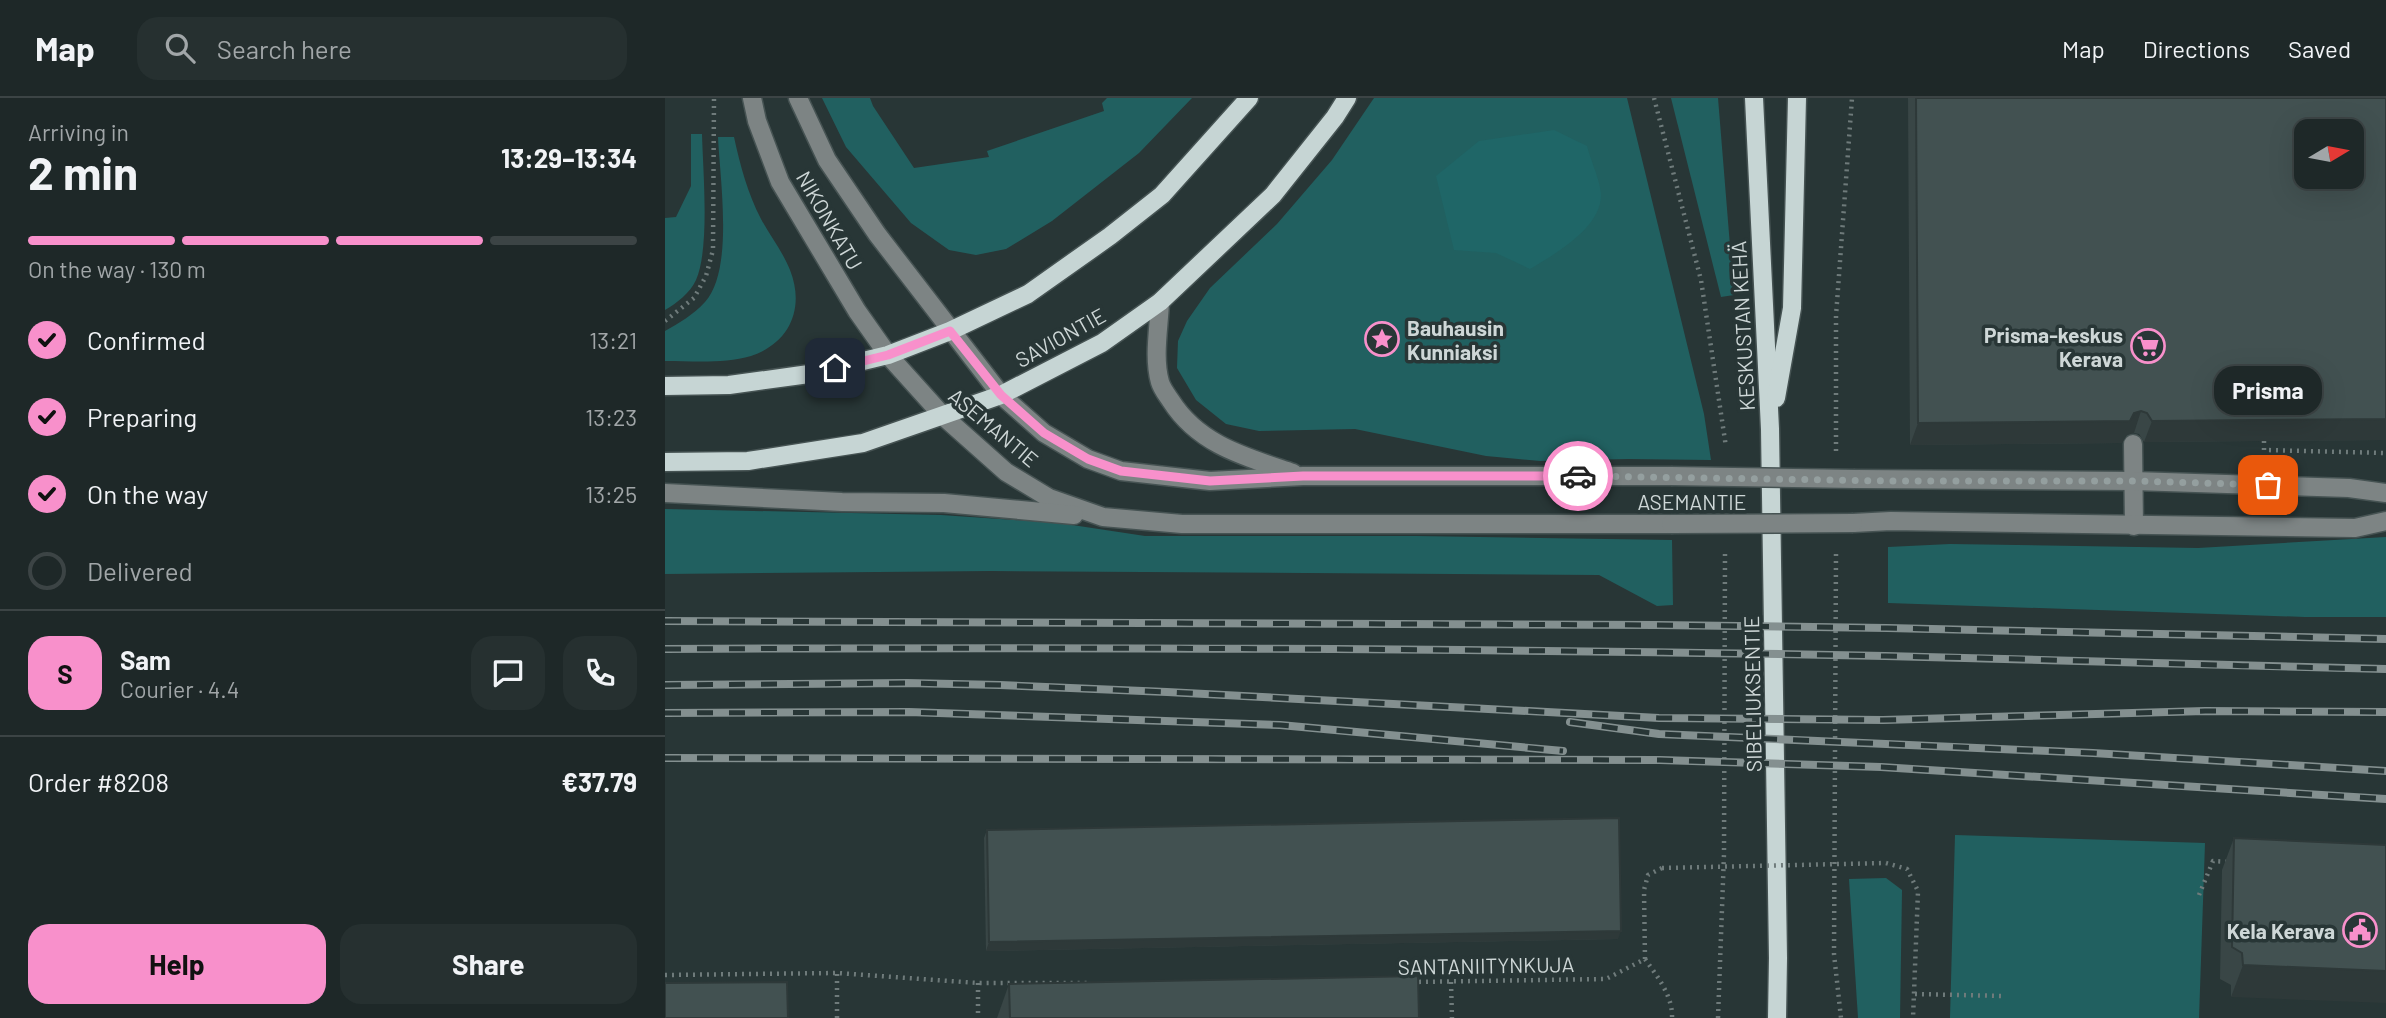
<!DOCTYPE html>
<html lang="en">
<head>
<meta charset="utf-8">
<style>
  :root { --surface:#1e2828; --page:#263030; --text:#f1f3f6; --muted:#a1a6a8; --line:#3c4445; --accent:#f890cb }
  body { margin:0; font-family:Barlow,sans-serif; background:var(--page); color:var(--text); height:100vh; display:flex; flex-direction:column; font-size:26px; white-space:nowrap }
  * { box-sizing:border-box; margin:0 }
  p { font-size:23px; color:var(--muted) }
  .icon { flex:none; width:38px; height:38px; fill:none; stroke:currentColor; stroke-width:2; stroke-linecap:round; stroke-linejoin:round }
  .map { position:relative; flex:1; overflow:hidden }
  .sheet { display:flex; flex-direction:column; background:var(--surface); width:665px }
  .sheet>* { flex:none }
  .needle { width:46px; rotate:80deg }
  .tools { position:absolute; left:1629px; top:21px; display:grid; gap:14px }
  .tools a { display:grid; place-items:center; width:70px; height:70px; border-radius:14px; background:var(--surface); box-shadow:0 7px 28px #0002,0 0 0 2px var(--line); font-size:35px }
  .pin { position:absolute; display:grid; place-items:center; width:60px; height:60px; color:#fff; margin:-30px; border-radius:14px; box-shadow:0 4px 10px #0006 }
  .courier { position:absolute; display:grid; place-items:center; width:70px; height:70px; margin:-35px; border:5px solid #f890cb; border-radius:50%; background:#fff; color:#222; box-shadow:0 2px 9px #0007 }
  .bubble { position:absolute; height:49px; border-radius:21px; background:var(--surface); box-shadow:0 7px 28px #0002,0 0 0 2px var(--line); font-size:23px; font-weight:700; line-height:49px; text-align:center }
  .headline em { font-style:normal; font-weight:700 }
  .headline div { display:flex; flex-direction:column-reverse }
  .headline { display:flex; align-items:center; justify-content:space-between; height:119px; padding:0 28px }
  h1 { font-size:46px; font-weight:700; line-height:52px }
  .bar { display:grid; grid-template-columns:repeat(4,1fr); gap:10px 7px; align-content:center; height:84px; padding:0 28px }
  .bar i { height:9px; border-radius:5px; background:var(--line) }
  .bar .current { background:var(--accent) }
  .bar p { grid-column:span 4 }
  .line { display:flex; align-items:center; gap:18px; padding:0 28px; border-top:2px solid var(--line) }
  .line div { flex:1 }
  .round { display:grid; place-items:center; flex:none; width:74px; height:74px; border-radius:21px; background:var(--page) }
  ol { padding:0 28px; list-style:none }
  li { display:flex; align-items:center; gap:21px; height:77px }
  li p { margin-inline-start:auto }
  li .icon { padding:7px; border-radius:50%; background:var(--accent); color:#111; stroke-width:4 }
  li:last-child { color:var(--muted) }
  li i { width:38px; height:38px; border:4px solid var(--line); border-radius:50% }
  .action { display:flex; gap:14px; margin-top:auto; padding:14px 28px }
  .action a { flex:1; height:80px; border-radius:21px; background:var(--accent); color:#111; font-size:28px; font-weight:700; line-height:80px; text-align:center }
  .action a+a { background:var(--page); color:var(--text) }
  header { display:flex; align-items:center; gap:42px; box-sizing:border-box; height:98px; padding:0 35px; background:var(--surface); border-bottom:2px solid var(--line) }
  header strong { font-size:33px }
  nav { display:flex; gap:38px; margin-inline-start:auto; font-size:24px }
  .search { width:490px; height:63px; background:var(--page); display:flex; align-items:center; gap:18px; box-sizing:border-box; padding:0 24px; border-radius:21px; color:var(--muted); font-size:26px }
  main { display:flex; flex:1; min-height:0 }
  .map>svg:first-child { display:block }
  .green { fill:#216060 }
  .forest { fill:#1f6667 }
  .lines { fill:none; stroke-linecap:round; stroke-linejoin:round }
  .minor-casing { stroke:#465353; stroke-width:21 }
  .major-casing { stroke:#465353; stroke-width:21 }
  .path { stroke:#6f7b7b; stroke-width:4.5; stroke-dasharray:2 5; stroke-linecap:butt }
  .minor { stroke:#7d8484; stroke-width:18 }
  .major { stroke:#c6d5d4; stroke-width:18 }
  .rail-casing { stroke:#849090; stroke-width:8 }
  .rail { stroke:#283636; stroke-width:5; stroke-dasharray:16; stroke-linecap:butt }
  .minor-bridge-casing { stroke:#465353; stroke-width:21; stroke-linecap:butt }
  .path-bridge { stroke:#6f7b7b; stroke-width:4.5; stroke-dasharray:2 5; stroke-linecap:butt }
  .minor-bridge { stroke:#7d8484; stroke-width:18 }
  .wall { fill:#394646 }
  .shaded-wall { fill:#2e3939 }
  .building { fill:#425151; stroke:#2e3939; stroke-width:2; fill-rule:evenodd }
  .done { stroke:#949f9f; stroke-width:7; stroke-dasharray:0 12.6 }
  .route { stroke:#f890cb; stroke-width:9 }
  .labels { text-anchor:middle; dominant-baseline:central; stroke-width:7; stroke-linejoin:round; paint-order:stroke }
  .street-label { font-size:21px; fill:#ced7d7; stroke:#283636 }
  .poi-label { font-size:21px; font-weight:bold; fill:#ced7d7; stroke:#283636; text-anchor:end }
</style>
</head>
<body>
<header>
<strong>Map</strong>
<div class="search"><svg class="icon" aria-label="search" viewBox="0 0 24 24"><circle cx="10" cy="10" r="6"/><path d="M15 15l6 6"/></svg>Search here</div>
<nav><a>Map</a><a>Directions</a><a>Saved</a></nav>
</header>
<main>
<section class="sheet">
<div class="headline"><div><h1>2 min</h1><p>Arriving in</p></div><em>13:29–13:34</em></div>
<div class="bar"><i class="current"></i><i class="current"></i><i class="current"></i><i></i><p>On the way · 130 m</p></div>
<ol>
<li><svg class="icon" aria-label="check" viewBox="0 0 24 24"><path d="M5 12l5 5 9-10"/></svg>Confirmed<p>13:21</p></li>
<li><svg class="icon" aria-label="check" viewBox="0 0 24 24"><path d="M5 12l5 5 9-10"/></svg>Preparing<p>13:23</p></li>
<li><svg class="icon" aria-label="check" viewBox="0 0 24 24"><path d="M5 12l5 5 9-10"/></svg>On the way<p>13:25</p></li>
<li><i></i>Delivered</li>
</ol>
<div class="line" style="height:126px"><b class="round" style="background:var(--accent);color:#111">S</b><div><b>Sam</b><p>Courier · 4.4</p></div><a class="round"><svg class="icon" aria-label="chat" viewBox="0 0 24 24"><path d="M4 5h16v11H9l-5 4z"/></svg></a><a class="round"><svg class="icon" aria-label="phone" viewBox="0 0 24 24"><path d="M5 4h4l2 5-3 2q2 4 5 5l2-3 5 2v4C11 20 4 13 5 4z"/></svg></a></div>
<div class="line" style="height:91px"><div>Order #8208</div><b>€37.79</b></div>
<div class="action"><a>Help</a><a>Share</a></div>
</section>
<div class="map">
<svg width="1721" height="920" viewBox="0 0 1721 920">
  <rect width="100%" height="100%" fill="#283636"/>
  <g class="green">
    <path d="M157 0H205L208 8 249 70 324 59 322 53 439 13 437 5 442 0H527L474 55 387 123 341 151 311 157 284 152 246 125 181 49Z"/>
    <path d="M709 0H962L1039 316 1046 362 963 361 875 363 821 358 690 331 594 333 561 326 531 302 512 270 513 243 522 223 545 190 612 126 667 62Z"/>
    <path d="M1006 0H1053L1069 197 1056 199Z"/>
    <path d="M26 36H37C38 74 45 150 31 182 25 195 12 205 0 212V120L11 119 26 88Z"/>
    <path d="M53 39H69C75 67 83 96 96 121 105 138 118 154 125 172 140 210 125 245 86 258 59 266 27 263 0 263V233C14 225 28 217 40 204 69 172 55 82 53 39Z"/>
    <path d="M0 411 276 417 394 425 480 438H752L1007 442 1008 507 992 508 934 477 326 473 0 476Z"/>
    <path d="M1721 439V519H1640L1223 505V449L1285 446 1533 450Z"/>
    <path d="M1290 737 1540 745 1534 920H1285Z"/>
    <path d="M1221 780 1237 792 1235 920H1193L1184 781Z"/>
  </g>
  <path class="forest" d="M889 32 922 48C925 61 936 84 936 97 936 130 890 156 865 171L831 155 789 152 771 78 814 43Z"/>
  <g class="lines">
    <g class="minor-casing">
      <g id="minor">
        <path d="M87 0 92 23 115 84 192 213 223 257 278 318 341 374 384 400 438 419 517 426H1006"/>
        <path d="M133 0 162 62 212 136 336 297 379 335 423 361 456 373 545 383 638 378H1006"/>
        <path d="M495 204C494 230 488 259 495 284 497 291 502 297 506 303 534 347 581 359 628 375"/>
        <path d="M1468 346 1469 428"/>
        <path d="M1190 381 1469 383 1684 390 1721 395"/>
        <path d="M0 395 177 404 279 405 409 417"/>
        <path d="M1188 425 1226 423 1690 430 1721 423"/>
      </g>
    </g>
    <g class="major-casing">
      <g id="major">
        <path d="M1089 0 1105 331 1113 860 1112 920"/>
        <path d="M0 288 64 287 144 276 223 257 285 233 363 196 445 138 497 97 584 0"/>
        <path d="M1111 300 1127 210 1132 0"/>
        <path d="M0 364 83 363 198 345 336 297 437 245 495 204 608 97 670 19 682 0"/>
      </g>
    </g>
    <g class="path">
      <path d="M989 0 1036 182 1061 349"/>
      <path d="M0 223 29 200 41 178 48 152 49 0"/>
      <path d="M1599 343V352L1721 355"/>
      <path d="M1171 353V218L1187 0"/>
      <path d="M1171 456 1169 856 1176 920"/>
      <path d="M1221 765 1242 771 1253 793 1248 920"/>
      <path d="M1534 797 1548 763 1566 764"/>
      <path d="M980 861 979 792 983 777 997 770"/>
      <path d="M0 877 172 875 313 885H423"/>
      <path d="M747 884 941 881 980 861C992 878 1008 898 1007 920"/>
      <path d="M786 884 787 920"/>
      <path d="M313 885V920"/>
      <path d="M1250 896 1339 898"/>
      <path d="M172 920V875"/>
      <path d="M1053 920 1059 756 1060 455"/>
    </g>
    <use href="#minor" class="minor"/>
    <use href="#major" class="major"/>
    <g class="rail-casing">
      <g id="rail">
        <path d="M0 523 992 527 1222 530 1721 541"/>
        <path d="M0 551C406 549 813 550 1220 558 1387 561 1554 568 1721 571"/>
        <path d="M0 587 242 585 335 587 502 594 994 620 1218 622 1540 613 1721 614"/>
        <path d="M0 615 244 614 615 627 898 653"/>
        <path d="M905 624 994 636 1428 655 1721 673"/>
        <path d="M0 660 995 662 1216 669 1721 701"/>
      </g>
    </g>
    <use href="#rail" class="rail"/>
    <g class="minor-bridge-casing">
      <g id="minor-bridge">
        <path d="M1006 378 1190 381"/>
        <path d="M1006 426 1188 425"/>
      </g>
    </g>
    <path class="path-bridge" d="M997 770 1221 765"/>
    <use href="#minor-bridge" class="minor-bridge"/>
  </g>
  <g class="wall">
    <path d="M1243 0H1721V342L1479 344 1474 336 1469 335 1462 337 1457 345 1245 347Z"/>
    <path d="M322 732 953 841 321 853 319 740Z"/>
    <path d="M1569 740 1721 747 1566 899V887L1555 881 1557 772Z"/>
    <path d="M344 886 754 920H332Z"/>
  </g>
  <g class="shaded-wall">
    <path d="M1476 313 1469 335 1462 337 1457 345 1245 347 1253 325 1469 315Z"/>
    <path d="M1721 321V342L1479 344 1487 323Z"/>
    <path d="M956 833 953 841 321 853 324 844Z"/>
    <path d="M1578 867 1721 873V905L1566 899Z"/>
  </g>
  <g class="building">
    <path d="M1251 0H1721V321L1487 323 1482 315 1476 313 1469 315 1465 323 1253 325ZM1642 33H1687V79H1642Z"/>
    <path d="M954 720 956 833 324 844 322 732Z"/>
    <path d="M1569 740 1721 747V873L1578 867 1577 855 1567 849Z"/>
    <path d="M753 878 754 920H345L344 886Z"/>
    <path d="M122 884 123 920H0V885Z"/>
  </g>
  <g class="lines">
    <path class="done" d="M913 378 1226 383H1469L1603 387"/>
    <path class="route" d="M170 270 223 257 285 233 336 297 379 335 423 361 456 373 545 383 638 378H913"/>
  </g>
  <defs>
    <g id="sight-ring" transform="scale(1.75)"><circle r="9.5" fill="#283636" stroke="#f890cb" stroke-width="1.5"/><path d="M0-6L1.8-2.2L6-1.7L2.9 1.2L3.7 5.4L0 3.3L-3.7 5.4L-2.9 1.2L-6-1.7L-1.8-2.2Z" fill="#f890cb"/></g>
    <g id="supermarket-ring" transform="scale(1.75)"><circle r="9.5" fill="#283636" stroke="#f890cb" stroke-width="1.5"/><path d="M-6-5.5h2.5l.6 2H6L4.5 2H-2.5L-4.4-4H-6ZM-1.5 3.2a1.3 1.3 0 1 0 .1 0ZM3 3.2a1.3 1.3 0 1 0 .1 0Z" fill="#f890cb"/></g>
    <g id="civic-ring" transform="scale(1.75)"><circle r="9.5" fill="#283636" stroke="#f890cb" stroke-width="1.5"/><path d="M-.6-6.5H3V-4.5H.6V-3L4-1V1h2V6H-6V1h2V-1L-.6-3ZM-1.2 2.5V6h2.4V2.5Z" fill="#f890cb"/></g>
  </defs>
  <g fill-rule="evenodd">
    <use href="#sight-ring" x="717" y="241"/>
    <use href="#supermarket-ring" x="1483" y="248"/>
    <use href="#civic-ring" x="1695" y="832"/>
  </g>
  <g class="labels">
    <g class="street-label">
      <text transform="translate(165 122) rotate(60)">NIKONKATU</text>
      <text transform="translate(1077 228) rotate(-93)">KESKUSTAN KEHÄ</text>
      <text transform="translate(395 239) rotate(-29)">SAVIONTIE</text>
      <text transform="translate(329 329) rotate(40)">ASEMANTIE</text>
      <text x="1027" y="403">ASEMANTIE</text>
      <text transform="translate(1087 596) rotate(-91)">SIBELIUKSENTIE</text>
      <text transform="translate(821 867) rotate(-1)">SANTANIITYNKUJA</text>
    </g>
    <g class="poi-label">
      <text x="742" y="229" text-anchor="start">Bauhausin<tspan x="742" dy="24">Kunniaksi</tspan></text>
      <text x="1458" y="236">Prisma-keskus<tspan x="1458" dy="24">Kerava</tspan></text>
      <text x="1670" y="832">Kela Kerava</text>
    </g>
  </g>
</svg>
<div class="tools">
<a><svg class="needle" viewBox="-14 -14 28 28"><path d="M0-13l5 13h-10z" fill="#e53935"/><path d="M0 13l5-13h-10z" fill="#a1a6a8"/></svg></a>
</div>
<div class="pin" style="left:1603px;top:387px;background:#ea580c"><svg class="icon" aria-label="bag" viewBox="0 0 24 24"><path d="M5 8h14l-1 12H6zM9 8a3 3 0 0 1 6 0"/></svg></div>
<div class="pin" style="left:170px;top:270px;background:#1f2937"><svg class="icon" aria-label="home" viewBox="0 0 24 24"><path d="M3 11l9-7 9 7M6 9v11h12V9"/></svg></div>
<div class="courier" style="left:913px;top:378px"><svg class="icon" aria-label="car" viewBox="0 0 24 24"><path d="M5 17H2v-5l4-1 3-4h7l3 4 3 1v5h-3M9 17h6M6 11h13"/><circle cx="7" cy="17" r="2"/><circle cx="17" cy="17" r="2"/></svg></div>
<div class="bubble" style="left:1549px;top:268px;width:108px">Prisma</div>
</div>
</main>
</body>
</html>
